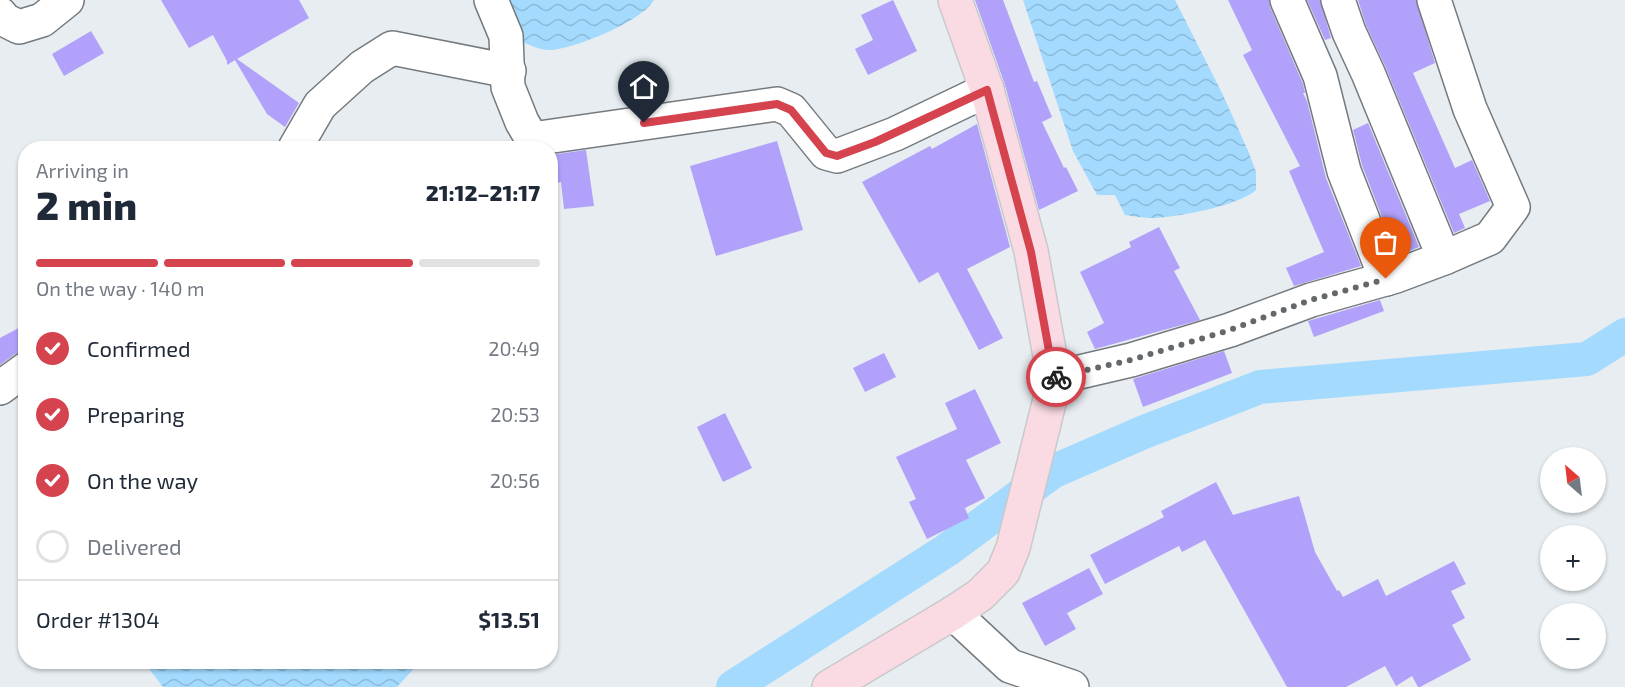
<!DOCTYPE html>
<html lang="en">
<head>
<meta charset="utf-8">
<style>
  :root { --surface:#fff; --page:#f6f6f7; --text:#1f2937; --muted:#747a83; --line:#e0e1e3; --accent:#d5444e }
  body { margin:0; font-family:"Exo 2",sans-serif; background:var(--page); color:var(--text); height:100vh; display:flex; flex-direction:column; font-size:22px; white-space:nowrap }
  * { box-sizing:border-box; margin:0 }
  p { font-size:20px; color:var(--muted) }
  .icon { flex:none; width:33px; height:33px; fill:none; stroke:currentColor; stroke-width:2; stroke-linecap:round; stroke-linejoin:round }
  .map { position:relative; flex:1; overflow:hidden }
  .drawer { position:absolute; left:18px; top:141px; width:540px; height:528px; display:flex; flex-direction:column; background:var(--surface); border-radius:24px; box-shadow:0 2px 4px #0004 }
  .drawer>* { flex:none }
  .needle { width:39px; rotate:332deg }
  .buttons { position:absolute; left:1540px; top:447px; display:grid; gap:12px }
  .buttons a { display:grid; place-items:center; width:66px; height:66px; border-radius:50%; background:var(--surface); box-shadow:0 2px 4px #0004; font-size:30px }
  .pin { position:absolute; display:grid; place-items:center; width:51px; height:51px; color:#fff; margin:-62px -26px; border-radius:50% 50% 50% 0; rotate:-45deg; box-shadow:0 0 6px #0007 }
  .pin .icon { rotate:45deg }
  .courier { position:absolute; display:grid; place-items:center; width:60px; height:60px; margin:-30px; border:4px solid #d5444e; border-radius:50%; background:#fff; color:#222; box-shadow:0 2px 8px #0007 }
  .overview em { font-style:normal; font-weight:800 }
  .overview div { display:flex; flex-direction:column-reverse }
  .overview { display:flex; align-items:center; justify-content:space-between; height:102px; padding:0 18px }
  h1 { font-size:39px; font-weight:800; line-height:45px }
  .bar { display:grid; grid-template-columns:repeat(4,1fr); gap:9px 6px; align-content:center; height:72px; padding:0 18px }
  .bar i { height:8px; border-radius:4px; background:var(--line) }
  .bar .active { background:var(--accent) }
  .bar p { grid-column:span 4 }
  .line { display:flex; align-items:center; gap:15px; padding:0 18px; border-top:2px solid var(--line) }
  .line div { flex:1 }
  ol { padding:0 18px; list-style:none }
  li { display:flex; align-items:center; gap:18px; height:66px }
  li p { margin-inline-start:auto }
  li .icon { padding:6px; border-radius:50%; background:var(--accent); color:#fff; stroke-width:4 }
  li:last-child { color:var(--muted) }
  li i { width:33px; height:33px; border:3px solid var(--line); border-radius:50% }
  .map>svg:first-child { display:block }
  .water { fill:url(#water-waves) }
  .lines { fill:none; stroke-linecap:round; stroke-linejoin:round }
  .canal { stroke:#a3dafe; stroke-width:34 }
  .building { fill:#b1a1fa }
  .minor-casing { stroke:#757a7e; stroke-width:36 }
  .major-casing { stroke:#c9c9ca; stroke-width:36 }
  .minor { stroke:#fff; stroke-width:33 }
  .major { stroke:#fbdbe3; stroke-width:33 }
  .done { stroke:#64686a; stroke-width:6; stroke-dasharray:0 10.8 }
  .route { stroke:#d5444e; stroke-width:8 }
</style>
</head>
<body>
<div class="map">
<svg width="1625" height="687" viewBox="0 0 1625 687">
  <defs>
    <pattern id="water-waves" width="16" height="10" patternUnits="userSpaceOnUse" patternTransform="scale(1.5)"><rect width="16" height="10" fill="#a3dafe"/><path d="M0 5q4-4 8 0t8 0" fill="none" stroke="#8cbbd9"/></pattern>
  </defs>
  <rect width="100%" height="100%" fill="#e7edf1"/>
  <g class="water">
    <path d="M505 0H654C641 22 576 48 551 50 541 51 528 44 519 41Z"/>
    <path d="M1023 0H1175L1223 95 1249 153 1256 172V190C1238 206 1178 217 1153 218 1144 218 1134 216 1125 215L1115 195H1097L1073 151Z"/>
    <path d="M144 662H420L397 687H163Z"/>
  </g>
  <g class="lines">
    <path class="canal" d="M733 687 947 550 1052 472 1144 432 1260 387 1587 359 1625 335"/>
  </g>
  <g class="building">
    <path d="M161 0H299L309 18 237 59 299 103 285 127 267 114 235 60 227 65V61L213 35 189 48Z"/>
    <path d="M893 0 917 51 868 75 855 49 873 40 861 15Z"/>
    <path d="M975 0H1003L1034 82 1037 81 1052 117 1042 122 1064 168 1066 167 1078 191 1039 210 1005 85Z"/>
    <path d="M1228 0H1269L1270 7 1303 84 1305 93H1303L1307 101 1326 178 1361 266 1294 286 1286 268 1324 252 1289 171 1300 166 1243 55 1252 50Z"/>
    <path d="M1307 0H1320L1331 38 1325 40Z"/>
    <path d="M1358 0H1416L1435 63 1413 73 1455 168 1472 160 1490 201 1459 214 1465 228 1454 233 1385 66 1366 25Z"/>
    <path d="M91 31 104 53 64 76 52 54Z"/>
    <path d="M1368 123 1419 247 1397 256 1362 165 1353 130Z"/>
    <path d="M977 124 1010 247 967 269 1003 338 979 350 938 272 919 283 862 182 930 146 932 149Z"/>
    <path d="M777 141 803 230 716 256 690 166Z"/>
    <path d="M586 150 594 206 564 209 561 182 553 184 550 155Z"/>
    <path d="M1159 227 1180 268 1174 271 1200 320 1095 349 1087 332 1104 323 1080 272 1131 247 1129 242Z"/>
    <path d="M1380 300 1384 311 1314 337 1308 321Z"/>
    <path d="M26 324V351L15 354 0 365V338Z"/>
    <path d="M1224 351 1232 373 1143 407 1133 379Z"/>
    <path d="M884 353 896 377 865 392 853 368Z"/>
    <path d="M975 389 1001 443 966 460 985 498 965 508 969 518 927 539 909 502 916 499 896 457 957 429 945 403Z"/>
    <path d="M725 413 752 468 723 482 697 427Z"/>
    <path d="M1216 482 1233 515 1299 496 1315 552 1337 591 1339 590 1343 597 1378 579 1386 596 1454 561 1466 584 1451 591 1465 618 1452 625 1471 660 1420 687H1418L1412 676 1396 686 1385 666 1346 687H1287L1205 540 1182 552 1179 546 1105 584 1090 555 1164 517 1161 511Z"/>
    <path d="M1089 568 1103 594 1067 613 1076 629 1045 646 1022 603Z"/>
  </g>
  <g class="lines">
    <g class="minor-casing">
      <g id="minor">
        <path d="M491 0 506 36 508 87 522 122 532 139 777 104 791 110 826 153 837 156 895 134 987 90"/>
        <path d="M1287 0 1320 76 1344 171 1386 279"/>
        <path d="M1434 0 1470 109 1513 207 1490 238 1444 258"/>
        <path d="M0 14 5 20 19 27 42 20 67 0"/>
        <path d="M295 148 320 105 362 67 392 48 509 71"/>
        <path d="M1054 378 1131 360 1230 330 1311 300 1396 276 1444 258 1368 73 1349 32 1338 0"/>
        <path d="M0 388 26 369"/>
        <path d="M953 613 1010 666 1072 687"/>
      </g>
    </g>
    <g class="major-casing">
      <path id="major" d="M829 687 953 613 980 595 1003 572 1013 548 1052 391 1054 378 1031 251 987 90 955 0"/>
    </g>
    <use href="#minor" class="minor"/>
    <use href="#major" class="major"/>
  </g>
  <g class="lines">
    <path class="done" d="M1056 377 1131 360 1230 330 1311 300 1386 279"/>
    <path class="route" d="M644 123 777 104 791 110 826 153 837 156 875 142 987 90 1031 252 1054 378 1056 377"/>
  </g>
</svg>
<div class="buttons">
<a><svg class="needle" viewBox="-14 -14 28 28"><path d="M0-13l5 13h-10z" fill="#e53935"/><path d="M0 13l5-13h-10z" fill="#747a83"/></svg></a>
<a>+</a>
<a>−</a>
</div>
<div class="pin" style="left:1386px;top:279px;background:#ea580c"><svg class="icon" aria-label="bag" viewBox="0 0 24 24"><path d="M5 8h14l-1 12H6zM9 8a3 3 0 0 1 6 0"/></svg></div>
<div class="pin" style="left:644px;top:123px;background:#1f2937"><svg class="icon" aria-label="home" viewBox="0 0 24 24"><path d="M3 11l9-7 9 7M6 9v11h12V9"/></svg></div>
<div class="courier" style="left:1056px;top:377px"><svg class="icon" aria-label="bike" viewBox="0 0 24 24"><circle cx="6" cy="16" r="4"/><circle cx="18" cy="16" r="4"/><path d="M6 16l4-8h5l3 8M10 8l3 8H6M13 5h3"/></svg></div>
<section class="drawer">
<div class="overview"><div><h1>2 min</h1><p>Arriving in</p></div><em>21:12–21:17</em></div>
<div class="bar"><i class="active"></i><i class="active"></i><i class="active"></i><i></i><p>On the way · 140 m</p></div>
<ol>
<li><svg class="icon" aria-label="check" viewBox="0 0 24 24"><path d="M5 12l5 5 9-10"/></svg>Confirmed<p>20:49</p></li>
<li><svg class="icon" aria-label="check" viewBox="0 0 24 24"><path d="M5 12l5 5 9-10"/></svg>Preparing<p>20:53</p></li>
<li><svg class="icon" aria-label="check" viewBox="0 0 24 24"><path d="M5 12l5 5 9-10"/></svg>On the way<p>20:56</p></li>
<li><i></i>Delivered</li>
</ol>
<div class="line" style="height:78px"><div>Order #1304</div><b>$13.51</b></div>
</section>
</div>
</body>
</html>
